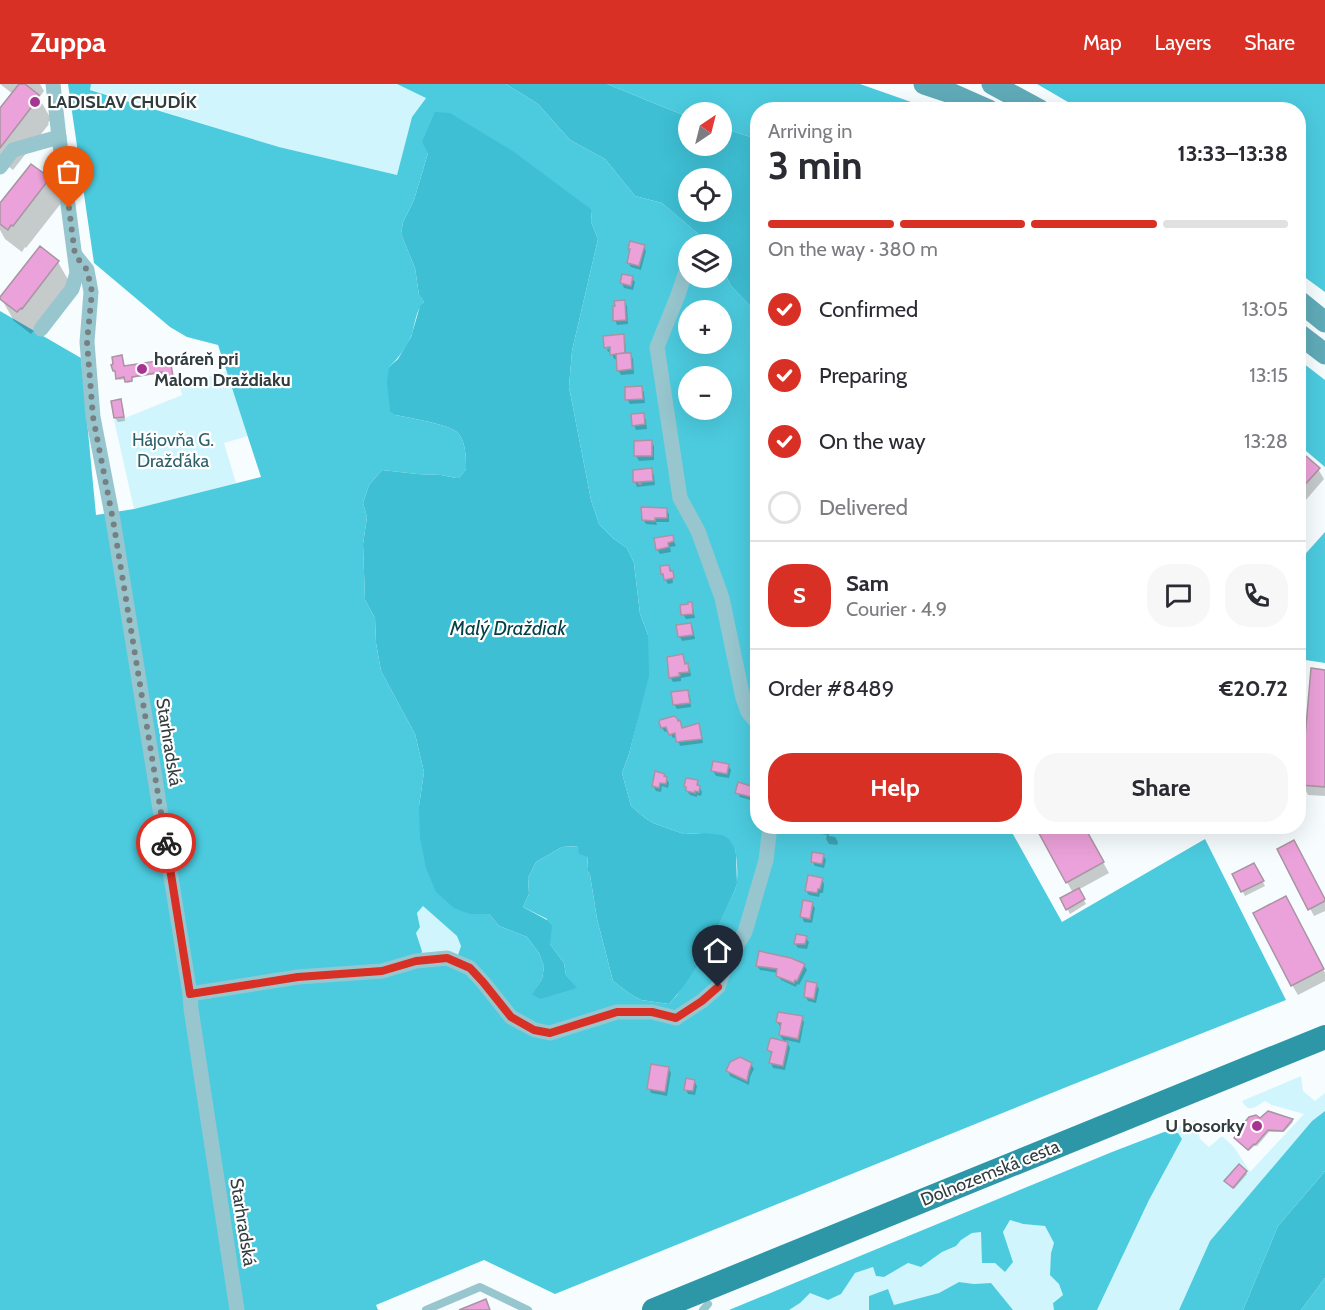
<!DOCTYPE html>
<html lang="en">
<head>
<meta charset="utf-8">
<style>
  :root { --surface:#fff; --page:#f7f7f7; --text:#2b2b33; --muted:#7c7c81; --line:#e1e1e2; --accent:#d93025 }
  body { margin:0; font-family:Cabin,sans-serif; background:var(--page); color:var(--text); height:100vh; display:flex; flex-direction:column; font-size:22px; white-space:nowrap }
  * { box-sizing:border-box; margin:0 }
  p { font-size:20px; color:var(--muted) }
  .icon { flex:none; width:33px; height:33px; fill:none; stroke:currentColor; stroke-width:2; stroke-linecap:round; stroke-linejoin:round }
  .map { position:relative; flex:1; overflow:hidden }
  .panel { position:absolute; left:750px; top:18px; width:556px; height:732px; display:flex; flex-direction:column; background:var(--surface); border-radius:24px; box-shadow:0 6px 24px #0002 }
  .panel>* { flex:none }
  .needle { width:39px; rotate:35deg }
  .fabs { position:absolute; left:678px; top:18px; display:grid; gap:12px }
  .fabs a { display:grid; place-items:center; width:54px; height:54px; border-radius:50%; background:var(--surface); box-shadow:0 6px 24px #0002; font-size:30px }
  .pin { position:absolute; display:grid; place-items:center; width:51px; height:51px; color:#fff; margin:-62px -26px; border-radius:50% 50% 50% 0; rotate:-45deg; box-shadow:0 0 6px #0007 }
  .pin .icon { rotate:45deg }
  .courier { position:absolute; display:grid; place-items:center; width:60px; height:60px; margin:-30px; border:4px solid #d93025; border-radius:50%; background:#fff; color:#222; box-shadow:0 2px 8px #0007 }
  .summary em { font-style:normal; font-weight:700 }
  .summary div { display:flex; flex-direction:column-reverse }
  .summary { display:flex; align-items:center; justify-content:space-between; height:102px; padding:0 18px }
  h1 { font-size:39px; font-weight:700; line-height:45px }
  .bar { display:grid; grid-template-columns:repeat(4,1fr); gap:9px 6px; align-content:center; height:72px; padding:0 18px }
  .bar i { height:8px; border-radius:4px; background:var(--line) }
  .bar .selected { background:var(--accent) }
  .bar p { grid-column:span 4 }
  .line { display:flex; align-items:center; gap:15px; padding:0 18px; border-top:2px solid var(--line) }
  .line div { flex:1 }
  .round { display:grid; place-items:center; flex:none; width:63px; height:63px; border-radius:24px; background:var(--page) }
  ol { padding:0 18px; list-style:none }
  li { display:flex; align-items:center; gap:18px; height:66px }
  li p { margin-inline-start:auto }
  li .icon { padding:6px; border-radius:50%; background:var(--accent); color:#fff; stroke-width:4 }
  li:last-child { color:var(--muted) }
  li i { width:33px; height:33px; border:3px solid var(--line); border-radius:50% }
  .primary-button { display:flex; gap:12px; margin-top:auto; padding:12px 18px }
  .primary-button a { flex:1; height:69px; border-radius:24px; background:var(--accent); color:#fff; font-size:24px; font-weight:700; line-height:69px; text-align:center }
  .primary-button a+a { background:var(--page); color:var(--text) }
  header { display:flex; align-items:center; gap:36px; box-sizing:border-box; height:84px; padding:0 30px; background:var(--accent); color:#fff }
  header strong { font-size:28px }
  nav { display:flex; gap:33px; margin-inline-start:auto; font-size:21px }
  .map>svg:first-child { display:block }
  .green { fill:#d0f5fc }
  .forest { fill:#4ccbdf; fill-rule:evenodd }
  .water { fill:#3ebfd4; fill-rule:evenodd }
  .shadow { fill:#0003 }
  .building { fill:#eba1d9; stroke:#a894a2; stroke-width:1.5 }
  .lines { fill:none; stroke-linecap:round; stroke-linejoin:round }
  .lane { stroke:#97c6cf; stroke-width:8 }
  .street { stroke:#97c6cf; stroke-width:15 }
  .secondary { stroke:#60abb9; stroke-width:21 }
  .primary { stroke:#2d97a8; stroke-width:24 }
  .done { stroke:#768082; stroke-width:6; stroke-dasharray:0 10.8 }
  .route { stroke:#d93025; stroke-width:8 }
  .poi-dot { fill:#a63591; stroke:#fff; stroke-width:2 }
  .labels { text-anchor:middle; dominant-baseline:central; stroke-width:4.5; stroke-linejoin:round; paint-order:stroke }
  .poi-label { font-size:18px; font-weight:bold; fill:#313c3f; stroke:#fff; text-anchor:start }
  .park-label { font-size:18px; fill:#2d616a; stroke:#fff }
  .street-label { font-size:18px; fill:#313c3f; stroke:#fff }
  .water-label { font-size:20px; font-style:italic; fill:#054149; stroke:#fff }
</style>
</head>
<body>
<header>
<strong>Zuppa</strong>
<nav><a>Map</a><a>Layers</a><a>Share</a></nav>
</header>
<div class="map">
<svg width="1325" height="1226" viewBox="0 0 1325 1226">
  <rect width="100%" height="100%" fill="#f7fdfe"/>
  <g class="green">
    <path d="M91 0H397L426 13 412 33 397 91 279 63 90 5Z"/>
    <path d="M226 287 248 352 224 359 236 399 134 425 114 336 125 334 182 311 180 302Z"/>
    <path d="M423 822 458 852 461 862 458 871 420 875 422 867 415 849 420 842 417 829Z"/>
    <path d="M1301 992 1303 1007 1315 1017 1325 1009V1027L1312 1037 1210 1157 1179 1226H1097L1149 1116 1182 1055 1178 1049 1164 1048 1196 1036 1200 1055 1209 1063 1222 1052 1234 1063 1250 1088 1304 1030 1272 1021 1265 1017C1255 1023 1249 1030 1242 1017Z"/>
    <path d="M1010 1136 1023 1140 1045 1142 1054 1159 1051 1169 1063 1211 1053 1218 1054 1226H1013L974 1200 959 1198 939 1209 894 1222 888 1205 869 1212V1226H789L800 1219 810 1208 841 1209 855 1189 873 1183 876 1192 883 1193 908 1179 921 1183 942 1168 956 1162 960 1156 972 1149 981 1147 983 1179 1013 1178 1003 1148Z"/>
  </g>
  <g class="forest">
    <path d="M68 0H91L90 6 279 63 397 91 412 33 426 14 397 0H506L538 20 570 56 605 75 635 112 662 119 710 160H688V194H722V184L731 202 757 229 758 742 1009 743 1062 838 1205 755 1286 916 1069 1002 555 1210 484 1176 376 1221 378 1226H0V227L81 274 96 431 134 425 261 393 218 261 187 253 170 243 94 179ZM428 69 592 126 591 138 598 155 572 267 569 303 591 416 599 440 614 455 627 464 634 479 640 530 648 551V592L629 670 622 689 631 722 645 734 653 739 684 750 704 749 735 765C737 777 739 794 735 806L708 862 677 911 669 920 641 916 630 910 613 897 597 835 590 791 587 786 588 772 579 762 562 763 536 778 528 794 529 810 523 823 547 835 550 860 564 879 566 891 576 904 533 909 542 895 544 883 539 869 527 853 499 842 489 830H470L419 722 424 688 415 650 381 587 376 559 375 534 365 516 363 460 367 433 363 419 369 401 382 386 417 390 441 391 456 394H459L466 385C466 374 466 358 458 349 449 340 410 334 395 331L389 283C399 274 407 262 412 250 415 239 416 226 424 218L419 211 415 184 401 150 403 138 414 116ZM688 226H722V260H688ZM688 292H722V326H688ZM423 822 457 852 461 862 458 871 420 875 422 867 416 849 420 843 417 829Z"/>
    <path d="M607 0H860L931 25 758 26 757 55 722 44V28H688V33Z"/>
    <path d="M1037 0H1325V208L1299 189V26L1080 25Z"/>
    <path d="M1299 276 1325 296V383L1299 361Z"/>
    <path d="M1325 448V579L1299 575V477Z"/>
    <path d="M1325 1027V1087L1278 1142 1243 1226H1179L1210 1157 1312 1037Z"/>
    <path d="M1164 1048 1178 1049 1182 1055 1149 1116 1097 1226H1054L1053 1219 1063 1211 1059 1200 1050 1191 1051 1169 1054 1159 1045 1142 1023 1140 1010 1136 1003 1148 1013 1178 1005 1188 995 1179H982L981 1148 972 1149 961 1156 956 1162 942 1168 921 1183 908 1179 884 1193 876 1192 873 1183 855 1189 841 1210 828 1216 810 1209 800 1219 789 1226H729L1112 1068Z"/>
    <path d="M1325 1194V1226H1301Z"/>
    <path d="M959 1198 974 1200 991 1199 1013 1226H869V1212L888 1205 894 1221 939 1209Z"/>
  </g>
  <g class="water">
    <path d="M506 0H607L688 33V62H722V44L757 55V229L731 202 722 184V160H710L662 119 635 112 605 75 570 56 538 20ZM688 94H722V128H688Z"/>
    <path d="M435 28 450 29 514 68 592 126 591 138 598 155 572 267 569 303 591 416 599 440 614 455 627 464 634 479 640 530 648 551 649 592 629 670 622 689 631 722 645 734 653 739 684 750 704 749 722 751 729 755 735 765 736 770 737 799 735 806C717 844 698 889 669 920L641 916 630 910 613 897 597 835 590 791 587 786 588 773 579 770 578 762 562 763 536 778 528 794 529 810 523 823 547 836 552 842 550 860 564 879 566 891 577 904 540 915 532 910 542 895 544 883 539 869 527 853 499 842 489 830H470L454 824 436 808 426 784 420 754 419 722 424 688 415 650 381 587 376 559 375 534 365 516 363 460 367 433 363 419 369 401 382 386 417 390 441 391 456 394H459L466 385C466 374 466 358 458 349 449 340 410 334 395 331L390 327 387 298 389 283 398 275 411 253 420 222 424 218 419 211 415 184 401 150 403 138 414 116 428 69 422 58Z"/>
    <path d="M1325 1087V1194L1301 1226H1243L1278 1142Z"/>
  </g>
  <g class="shadow">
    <path d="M0 0H40L44 7 39 14 51 35 48 39 49 40 13 86 0 76V26L13 10Z"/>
    <path d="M49 95 62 118 26 164 25 163 22 168 5 155 0 146V122Z"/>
    <path d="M644 163 646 167 641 186 631 183 628 179 631 168 630 164Z"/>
    <path d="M58 178 71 201 31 250 14 237 1 214Z"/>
    <path d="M632 194 635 198 633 206 624 204 622 199Z"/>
    <path d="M624 218 627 222 628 240 617 241 615 236Z"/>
    <path d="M623 252 625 256 626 271H631L633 275 634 290 621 291 618 286V275H614L611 267 608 268 607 265 617 263Z"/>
    <path d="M170 277 173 293 165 295 163 289 132 294V298L127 299 126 295 119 296 116 289 114 287 124 284Z"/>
    <path d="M641 303 644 308 645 319 630 320 627 315Z"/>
    <path d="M120 317 123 322 125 337 118 338 115 334Z"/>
    <path d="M644 331 646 336 647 345 636 346 634 341Z"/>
    <path d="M651 358 654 362V376L639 377 636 372Z"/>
    <path d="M1299 368 1318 385 1324 395 1299 424Z"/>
    <path d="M651 386 654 391 655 401 637 403 635 398 634 387Z"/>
    <path d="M666 425 669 430V438H656L657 441 646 440 643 435Z"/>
    <path d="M672 453 676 462 670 463 671 468 660 470 657 465Z"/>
    <path d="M669 483 674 491H672L673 499 668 500 662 490Z"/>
    <path d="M691 519 693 524 695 534 686 535 683 530Z"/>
    <path d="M690 541 693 545 695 555 682 557 680 553Z"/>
    <path d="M683 572 686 581 690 585 691 592 681 594V597L673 598 670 593Z"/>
    <path d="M1325 587V712L1308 711 1303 701Z"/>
    <path d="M687 608 690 612 691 623 677 625 674 620Z"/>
    <path d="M679 638 682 645 698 641 701 646 703 659 680 662 677 653 673 654 669 647 665 648 662 644Z"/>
    <path d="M728 681 731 686 729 694 716 692 713 687Z"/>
    <path d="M664 691 669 699 668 704 662 702 661 708 656 707 653 702Z"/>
    <path d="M697 698 702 708 701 712 697 711V713L690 711 687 707Z"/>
    <path d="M753 704 756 709 754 717 740 713 737 708Z"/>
    <path d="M819 742H829V752L835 753 838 758 837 761 829 760 826 755 827 751 821 750 818 745Z"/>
    <path d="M1036 742H1083L1109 789 1078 806 1086 820 1070 830 1062 815 1073 809Z"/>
    <path d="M1279 765H1298L1325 817V827L1314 832Z"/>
    <path d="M823 771 826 776 824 784 815 782 812 777Z"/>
    <path d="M1254 781 1265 802 1245 812 1234 791Z"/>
    <path d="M822 795 824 800 823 809H820L819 813 809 811 806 807Z"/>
    <path d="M812 820 815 824 812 839 804 838 802 833Z"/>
    <path d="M1291 824 1325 889V897L1298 911 1292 901Z"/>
    <path d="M806 854 809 858 807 865 798 864 795 860Z"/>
    <path d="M804 881 807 886 799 901 797 900 796 903 781 896 778 889 760 886 757 882Z"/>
    <path d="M816 900 819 905 816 919 808 917 805 912Z"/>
    <path d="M802 934 804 938 800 959 786 956 790 964 785 986 773 984 771 979 772 971 769 966 785 959 780 951 782 943 780 942 777 938Z"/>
    <path d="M751 980 754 985 750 993 749 1001 730 992 728 987Z"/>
    <path d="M668 984 671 989 667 1012 651 1009 649 1004Z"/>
    <path d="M694 997 697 1002 695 1011 688 1010 686 1006Z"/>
    <path d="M1269 1029 1292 1036 1293 1038 1284 1048H1269L1257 1062 1255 1061 1249 1067 1237 1055Z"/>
    <path d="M1239 1082 1247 1090 1234 1105 1227 1099Z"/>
  </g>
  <g class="building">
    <path d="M19 0H25L39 11 35 16H37L0 64V24Z"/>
    <path d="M31 80 50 94 13 142 11 141 8 146 0 140V119Z"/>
    <path d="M630 157 645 161 639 182 627 179 630 165H628Z"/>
    <path d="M40 162 59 177 22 225 21 224 17 228 0 215V213Z"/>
    <path d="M622 190 633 192 631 202 620 199Z"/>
    <path d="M625 216 626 236 613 237V222H615L614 217Z"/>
    <path d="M624 250 625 269 610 271V263L604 264 603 252Z"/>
    <path d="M625 269H631L632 285 617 287 616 270Z"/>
    <path d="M122 271 124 282 170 275 173 292 162 294V288L132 293V297L125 298 124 293 116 295 115 287H113L111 281 113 280 112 273Z"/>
    <path d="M642 302 643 315 625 316V303Z"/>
    <path d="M121 315 124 333 114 334 111 317Z"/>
    <path d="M644 329 645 340 632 342 631 330Z"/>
    <path d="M652 356V372H634V357Z"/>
    <path d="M1299 366 1320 384 1299 407Z"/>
    <path d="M652 384 653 397 640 398 641 400H639V398H633V386Z"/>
    <path d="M641 423 667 424V434H655V437L642 436Z"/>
    <path d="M673 451 674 457 668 459 669 463 656 466 654 454Z"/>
    <path d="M669 481 670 487H673L674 494 664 496 663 490H661L660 482Z"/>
    <path d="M688 518H692L693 530 681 531 680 521 688 520Z"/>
    <path d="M691 539 693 551 678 553 676 541Z"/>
    <path d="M683 570 685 580 688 579 689 588 679 589 680 592 669 594 667 573Z"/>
    <path d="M1311 584 1325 586V703L1301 701Z"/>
    <path d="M688 606 690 619 673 621 671 608Z"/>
    <path d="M674 632 677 634 678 637 680 636 682 644 699 639 702 655 676 658 675 649 669 651 666 643 661 644 659 638 660 636Z"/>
    <path d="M713 677 729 680 727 690 711 687Z"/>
    <path d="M655 687 665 690 664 692 667 693 666 700 660 699 659 704 652 702Z"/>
    <path d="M686 694 698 696 697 701 700 702 699 708 695 707V709L686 707V703L684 702Z"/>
    <path d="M738 698 754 703 751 713 735 709Z"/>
    <path d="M1035 742H1084L1104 778 1066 799Z"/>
    <path d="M1294 756 1325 815V817L1308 826 1277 765Z"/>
    <path d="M812 768 824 770 822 780 811 778Z"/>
    <path d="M1254 779 1264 797 1241 808 1232 790Z"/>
    <path d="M808 791 823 794 820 805H818L817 809 805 807Z"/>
    <path d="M1079 804 1085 815 1066 826 1060 814Z"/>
    <path d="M1286 812 1324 885 1291 902 1253 829Z"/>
    <path d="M803 816 813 818 810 835 800 833Z"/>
    <path d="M796 850 807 852 805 860H794Z"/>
    <path d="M759 867 791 874 805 880 797 897 795 896 794 899 776 892 777 885 756 882Z"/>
    <path d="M806 897 817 899 814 915 804 913Z"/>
    <path d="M778 928 803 932 798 955 779 951 781 939 776 938Z"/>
    <path d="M772 954 788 958 783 982 769 979 772 968 767 966 770 955Z"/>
    <path d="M740 973 752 979 749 987 747 997 726 987 730 978Z"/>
    <path d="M651 980 669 983 665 1008 647 1005Z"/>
    <path d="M686 994 695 996 693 1007 684 1006Z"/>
    <path d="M1268 1027 1293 1035 1283 1047 1268 1046 1255 1061 1254 1060 1248 1066 1234 1054 1240 1047 1238 1046 1249 1033 1256 1031 1260 1034Z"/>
    <path d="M1239 1080 1247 1087 1233 1104 1224 1097Z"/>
    <path d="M486 1215 490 1226H459Z"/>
  </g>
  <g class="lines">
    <g class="lane">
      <path d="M426 1226 480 1203 528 1226"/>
      <path d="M703 1226 708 1220"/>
    </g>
    <g class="street">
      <path d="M0 83 13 66 59 53"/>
      <path d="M75 171 87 186 91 208 87 258 93 333 113 436 190 910 191 925 237 1226"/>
      <path d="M685 190 678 211 657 263 680 414 698 447 722 514 743 614 748 628 758 640"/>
      <path d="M41 245 72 205 77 189 59 53 53 0"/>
      <path d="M190 910 298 893 382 887 416 877 447 874 470 884 483 898 511 933 535 946 550 949 617 928H652L676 934 702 917 718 903 728 875 745 848 766 776 770 742"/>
    </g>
    <g class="secondary">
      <path d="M924 0 948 8 989 26"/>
      <path d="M992 0 1040 26"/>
      <path d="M1299 217 1325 238"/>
      <path d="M1299 250 1325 270"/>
    </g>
    <path class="primary" d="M654 1226 1325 953"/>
  </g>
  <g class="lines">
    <path class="done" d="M69 124 75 171 87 186 92 208 87 258 93 333 113 436 166 759"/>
    <path class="route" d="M166 759 190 910 298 893 382 887 416 877 447 874 470 884 483 898 511 933 534 946 550 949 617 928H652L676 934 702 917 718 903"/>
  </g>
  <g class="poi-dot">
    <circle cx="35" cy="18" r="6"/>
    <circle cx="142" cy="285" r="6"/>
    <circle cx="1257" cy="1042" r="6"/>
  </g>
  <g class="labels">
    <g class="poi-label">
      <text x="47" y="18">LADISLAV CHUDÍK</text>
      <text x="154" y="275">horáreň pri<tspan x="154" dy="21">Malom Draždiaku</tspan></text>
      <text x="1245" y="1042" text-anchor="end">U bosorky</text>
    </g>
    <g class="park-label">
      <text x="173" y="356">Hájovňa G.<tspan x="173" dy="21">Dražďáka</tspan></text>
    </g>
    <g class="street-label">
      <text transform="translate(169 658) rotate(81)">Starhradská</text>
      <text transform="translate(990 1089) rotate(-22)">Dolnozemská cesta</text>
      <text transform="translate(243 1138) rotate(81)">Starhradská</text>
    </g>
    <g class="water-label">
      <text x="508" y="544">Malý Draždiak</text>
    </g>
  </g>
</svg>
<div class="fabs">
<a><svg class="needle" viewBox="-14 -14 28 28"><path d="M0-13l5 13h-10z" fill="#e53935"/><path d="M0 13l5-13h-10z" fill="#7c7c81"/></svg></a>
<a><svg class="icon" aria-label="locate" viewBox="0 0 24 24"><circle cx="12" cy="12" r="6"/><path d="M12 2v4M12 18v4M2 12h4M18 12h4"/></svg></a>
<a><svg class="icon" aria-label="layers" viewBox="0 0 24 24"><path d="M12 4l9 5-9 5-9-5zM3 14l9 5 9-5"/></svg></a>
<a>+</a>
<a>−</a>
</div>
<div class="pin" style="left:69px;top:124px;background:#ea580c"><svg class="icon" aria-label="bag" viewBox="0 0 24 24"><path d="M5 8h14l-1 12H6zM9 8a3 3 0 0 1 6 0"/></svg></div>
<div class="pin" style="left:718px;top:903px;background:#1f2937"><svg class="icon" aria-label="home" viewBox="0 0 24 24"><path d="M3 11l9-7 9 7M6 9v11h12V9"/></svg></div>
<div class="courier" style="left:166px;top:759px"><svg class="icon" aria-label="bike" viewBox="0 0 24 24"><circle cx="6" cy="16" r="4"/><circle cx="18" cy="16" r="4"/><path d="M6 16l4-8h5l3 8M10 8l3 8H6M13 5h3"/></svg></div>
<section class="panel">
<div class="summary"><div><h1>3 min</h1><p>Arriving in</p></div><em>13:33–13:38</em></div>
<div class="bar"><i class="selected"></i><i class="selected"></i><i class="selected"></i><i></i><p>On the way · 380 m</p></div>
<ol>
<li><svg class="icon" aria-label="check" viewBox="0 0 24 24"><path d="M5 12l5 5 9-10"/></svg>Confirmed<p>13:05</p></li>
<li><svg class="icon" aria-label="check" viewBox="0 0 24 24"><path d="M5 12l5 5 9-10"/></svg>Preparing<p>13:15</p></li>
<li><svg class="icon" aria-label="check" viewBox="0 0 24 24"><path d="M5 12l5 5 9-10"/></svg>On the way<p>13:28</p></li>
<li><i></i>Delivered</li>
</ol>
<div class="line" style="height:108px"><b class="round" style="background:var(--accent);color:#fff">S</b><div><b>Sam</b><p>Courier · 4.9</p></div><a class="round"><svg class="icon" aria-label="chat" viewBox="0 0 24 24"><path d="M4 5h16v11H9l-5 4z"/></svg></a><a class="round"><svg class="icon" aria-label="phone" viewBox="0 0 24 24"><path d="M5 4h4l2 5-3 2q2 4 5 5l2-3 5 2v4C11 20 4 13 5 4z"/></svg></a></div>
<div class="line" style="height:78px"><div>Order #8489</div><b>€20.72</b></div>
<div class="primary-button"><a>Help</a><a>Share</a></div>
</section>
</div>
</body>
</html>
